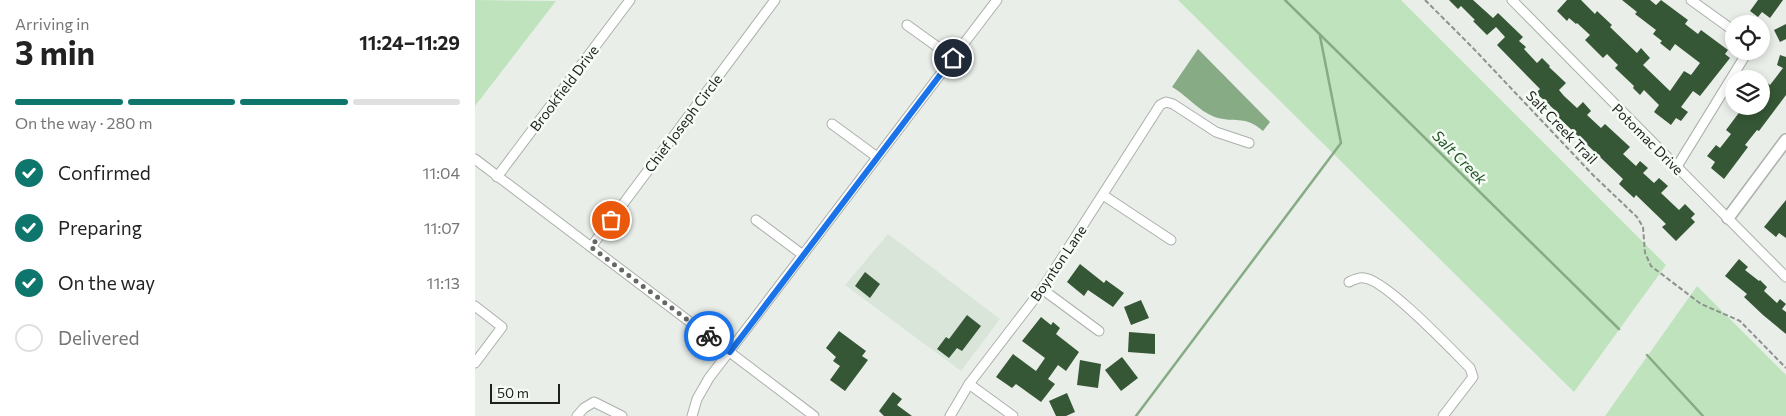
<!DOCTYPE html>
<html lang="en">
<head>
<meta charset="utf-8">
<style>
  :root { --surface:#fff; --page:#f6f6f6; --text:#222; --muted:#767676; --line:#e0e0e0; --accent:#0f766e }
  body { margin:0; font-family:Commissioner,sans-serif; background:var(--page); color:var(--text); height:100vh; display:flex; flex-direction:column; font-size:19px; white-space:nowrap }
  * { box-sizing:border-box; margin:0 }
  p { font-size:16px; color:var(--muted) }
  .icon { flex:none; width:28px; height:28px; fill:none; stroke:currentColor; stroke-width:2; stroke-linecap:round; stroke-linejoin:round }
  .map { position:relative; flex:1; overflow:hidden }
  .drawer { display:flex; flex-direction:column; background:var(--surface); width:475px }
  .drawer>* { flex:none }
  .fabs { position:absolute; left:1250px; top:15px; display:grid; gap:10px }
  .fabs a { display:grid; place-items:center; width:45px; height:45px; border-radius:50%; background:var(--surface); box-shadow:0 2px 8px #0003; font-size:25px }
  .scale { position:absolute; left:15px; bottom:12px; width:70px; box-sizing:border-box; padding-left:5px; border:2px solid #1f201e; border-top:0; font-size:14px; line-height:18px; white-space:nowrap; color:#1f201e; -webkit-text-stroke:4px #f6fcf6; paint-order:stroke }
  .pin { position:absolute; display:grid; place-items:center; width:42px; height:42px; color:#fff; margin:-21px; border:2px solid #fff; border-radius:50%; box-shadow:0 1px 5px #0007 }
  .courier { position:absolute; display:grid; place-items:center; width:50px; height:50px; margin:-25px; border:4px solid #1a73e8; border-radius:50%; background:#fff; color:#222; box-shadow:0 1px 6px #0007 }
  .summary em { font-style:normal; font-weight:700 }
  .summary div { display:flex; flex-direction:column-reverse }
  .summary { display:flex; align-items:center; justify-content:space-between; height:85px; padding:0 15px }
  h1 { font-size:32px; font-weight:700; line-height:38px }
  .bar { display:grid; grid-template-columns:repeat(4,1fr); gap:8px 5px; align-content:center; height:60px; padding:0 15px }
  .bar i { height:6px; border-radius:4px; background:var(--line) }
  .bar .active { background:var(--accent) }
  .bar p { grid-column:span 4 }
  ol { padding:0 15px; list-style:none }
  li { display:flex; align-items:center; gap:15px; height:55px }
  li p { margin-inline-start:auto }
  li .icon { padding:5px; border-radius:50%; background:var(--accent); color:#fff; stroke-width:4 }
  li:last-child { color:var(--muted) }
  li i { width:28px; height:28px; border:2px solid var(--line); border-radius:50% }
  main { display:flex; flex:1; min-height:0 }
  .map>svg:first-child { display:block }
  .built { fill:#dae5da }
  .green { fill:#bfe4bd }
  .water { fill:#87ab85 }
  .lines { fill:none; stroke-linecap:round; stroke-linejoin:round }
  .stream { stroke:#87ab85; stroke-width:2.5 }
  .building { fill:#365735 }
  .minor-casing { stroke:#abb0ab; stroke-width:11 }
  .tertiary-casing { stroke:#abb0ab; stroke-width:14 }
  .path { stroke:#8e928e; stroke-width:2; stroke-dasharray:5 2.5; stroke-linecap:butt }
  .minor { stroke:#fff; stroke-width:9 }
  .tertiary { stroke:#fff; stroke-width:11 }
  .done { stroke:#666865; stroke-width:5; stroke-dasharray:0 9 }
  .route { stroke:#1a73e8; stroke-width:6 }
  .labels { text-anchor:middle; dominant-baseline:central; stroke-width:5; stroke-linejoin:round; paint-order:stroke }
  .street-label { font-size:14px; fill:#1f201e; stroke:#f6fcf6 }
  .water-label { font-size:15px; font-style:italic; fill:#205321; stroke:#f6fcf6 }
</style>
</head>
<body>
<main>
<section class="drawer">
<div class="summary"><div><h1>3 min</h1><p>Arriving in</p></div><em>11:24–11:29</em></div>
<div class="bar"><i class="active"></i><i class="active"></i><i class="active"></i><i></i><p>On the way · 280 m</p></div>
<ol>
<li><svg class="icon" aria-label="check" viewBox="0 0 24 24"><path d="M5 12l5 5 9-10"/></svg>Confirmed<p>11:04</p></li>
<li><svg class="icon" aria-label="check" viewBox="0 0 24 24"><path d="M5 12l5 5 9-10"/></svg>Preparing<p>11:07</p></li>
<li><svg class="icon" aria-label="check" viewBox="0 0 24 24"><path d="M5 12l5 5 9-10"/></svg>On the way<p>11:13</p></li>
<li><i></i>Delivered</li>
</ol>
</section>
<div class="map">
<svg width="1311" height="416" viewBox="0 0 1311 416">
  <rect width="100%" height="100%" fill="#e9eee9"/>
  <path class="built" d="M413 234 525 319 486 371 370 285Z"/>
  <g class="green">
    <path d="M0 0 81 1 0 106Z"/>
    <path d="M703 0H926L1191 265 1099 392Z"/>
    <path d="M1222 286 1311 375V416H1130Z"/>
  </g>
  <path class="water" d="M723 49 795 122 788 131C769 115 764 123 743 118 725 113 713 96 697 87Z"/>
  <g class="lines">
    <g class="stream">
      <path d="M810 0 1144 329"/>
      <path d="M1172 355 1228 416"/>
      <path d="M661 416 866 143 845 36"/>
    </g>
  </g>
  <g class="building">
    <path d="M974 0H998L1018 18 1023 13 1048 37 1044 41 1051 47 1049 49 1062 63 1067 58 1075 66 1074 67 1091 83 1084 90 1089 96 1102 108 1108 102 1116 111 1112 115 1126 128 1130 124 1155 147 1148 154 1161 166 1165 161 1173 168 1168 173 1179 183 1184 178 1193 186 1186 193 1204 210 1210 204 1220 214 1216 218 1220 222 1201 241 1187 227 1191 224 1161 195 1159 198 1144 184 1148 179 1080 114 1082 112 1061 93 1065 89 1022 45 1030 37 1021 27 1012 35 998 21 1000 20 986 6 983 9Z"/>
    <path d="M1092 0H1106L1120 14 1122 11 1137 25 1135 27 1162 53 1166 48 1175 58 1168 65 1195 91 1209 71 1216 75 1225 63 1200 44 1195 51 1185 43 1187 41 1178 34 1181 30 1160 14 1162 12 1147 0H1175L1181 5 1186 0 1213 20 1210 24 1223 34 1226 30 1253 50 1250 54 1255 58 1225 96 1218 91 1206 107 1213 112 1206 121 1201 118 1196 125 1179 112 1184 105 1169 90 1165 95 1158 88 1159 86 1140 68 1143 65 1132 54 1128 58 1110 40 1115 35 1102 23 1101 24 1094 18 1092 21 1082 11Z"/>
    <path d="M1283 0H1308L1295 18 1287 12 1283 17 1275 11Z"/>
    <path d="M1311 24V39L1305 42 1299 30Z"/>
    <path d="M1305 55 1311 57V95L1284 131 1282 130 1270 145 1273 147 1249 179 1236 168 1240 162 1232 156 1241 145 1245 148 1256 134 1251 130 1269 106H1272L1277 110 1280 106H1286V78L1295 85 1308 68 1302 65Z"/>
    <path d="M1311 200V238L1304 233 1301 237 1289 227Z"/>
    <path d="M1264 259 1273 267 1270 270 1284 281 1285 280 1292 287 1289 291 1302 303 1305 299 1311 304 1307 309 1311 312V334L1288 315 1269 297 1272 294 1250 276Z"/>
    <path d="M605 264 629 283 631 280 649 293 638 307 613 290 609 296 592 282Z"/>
    <path d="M390 272 405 284 395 298 380 286Z"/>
    <path d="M666 300 674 318 656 325 649 307Z"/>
    <path d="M492 315 506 326 487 351 482 348 474 358 462 349 471 337 474 339Z"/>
    <path d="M566 317 576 325 578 322 585 328 581 334 604 352 591 371 583 365 573 379 580 384 566 402 541 384 537 388 521 377 538 354 561 371 570 358 547 341Z"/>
    <path d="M364 331 391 351 387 356 393 360 370 391 355 380 365 366 358 361 361 357 351 348Z"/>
    <path d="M654 332 680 334V354L653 352Z"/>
    <path d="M647 357 663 378 646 391 630 370Z"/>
    <path d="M605 360 626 364 623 388 602 385Z"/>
    <path d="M418 392 427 399 422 405 437 416H409L404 411Z"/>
    <path d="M592 393 600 412 591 416H581L574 401Z"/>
  </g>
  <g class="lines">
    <g class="minor-casing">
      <g id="minor">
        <path d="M1037 0 1311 277"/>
        <path d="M1216 0 1259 31"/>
        <path d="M432 25 478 58"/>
        <path d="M357 124 402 157"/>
        <path d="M0 159 339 416"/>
        <path d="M1201 168 1273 51"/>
        <path d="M22 177 155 0"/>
        <path d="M628 195 696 240"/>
        <path d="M281 220 328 255"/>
        <path d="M116 247 300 0"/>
        <path d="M874 282C878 280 884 277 889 278 910 279 977 350 995 368L998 377 968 416"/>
        <path d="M567 289 624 331"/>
        <path d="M0 306 27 327 0 363"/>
        <path d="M494 384 538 416"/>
        <path d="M102 416 109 408 119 402 147 416"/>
        <path d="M217 416 222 399 234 378 522 0"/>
        <path d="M475 416 494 384 567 289 685 105 691 102 698 104 741 132 774 143"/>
      </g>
    </g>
    <g class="tertiary-casing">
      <path id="tertiary" d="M1253 218 1311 140"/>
    </g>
    <path class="path" d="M950 0 998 48 1118 175 1162 217 1168 227 1170 253 1176 266 1226 304 1265 321 1311 368"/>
    <use href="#minor" class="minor"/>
    <use href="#tertiary" class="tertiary"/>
  </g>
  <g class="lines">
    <path class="done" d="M136 220 116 247 234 336"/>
    <path class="route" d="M234 336 255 352 478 58"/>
  </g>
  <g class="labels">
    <g class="street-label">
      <text transform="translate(89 88) rotate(-53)">Brookfield Drive</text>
      <text transform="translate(208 123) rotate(-53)">Chief Joseph Circle</text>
      <text transform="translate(1087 127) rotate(46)">Salt Creek Trail</text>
      <text transform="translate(1173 139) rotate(45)">Potomac Drive</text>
      <text transform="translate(583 263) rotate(-56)">Boynton Lane</text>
    </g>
    <g class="water-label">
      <text transform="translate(985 157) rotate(45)">Salt Creek</text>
    </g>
  </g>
</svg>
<div class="fabs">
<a><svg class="icon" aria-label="locate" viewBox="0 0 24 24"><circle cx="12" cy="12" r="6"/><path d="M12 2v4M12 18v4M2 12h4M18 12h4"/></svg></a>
<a><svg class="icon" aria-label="layers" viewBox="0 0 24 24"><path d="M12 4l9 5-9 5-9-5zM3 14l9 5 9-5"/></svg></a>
</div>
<div class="scale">50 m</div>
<div class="pin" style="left:136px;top:220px;background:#ea580c"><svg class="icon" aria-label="bag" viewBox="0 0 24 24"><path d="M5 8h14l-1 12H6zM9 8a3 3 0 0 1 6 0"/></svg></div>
<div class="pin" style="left:478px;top:58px;background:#1f2937"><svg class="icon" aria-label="home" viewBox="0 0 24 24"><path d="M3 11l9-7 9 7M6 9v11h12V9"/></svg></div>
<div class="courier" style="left:234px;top:336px"><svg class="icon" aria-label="bike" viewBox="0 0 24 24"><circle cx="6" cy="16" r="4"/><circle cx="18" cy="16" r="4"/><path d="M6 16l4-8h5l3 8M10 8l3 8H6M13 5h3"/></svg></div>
</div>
</main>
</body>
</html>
